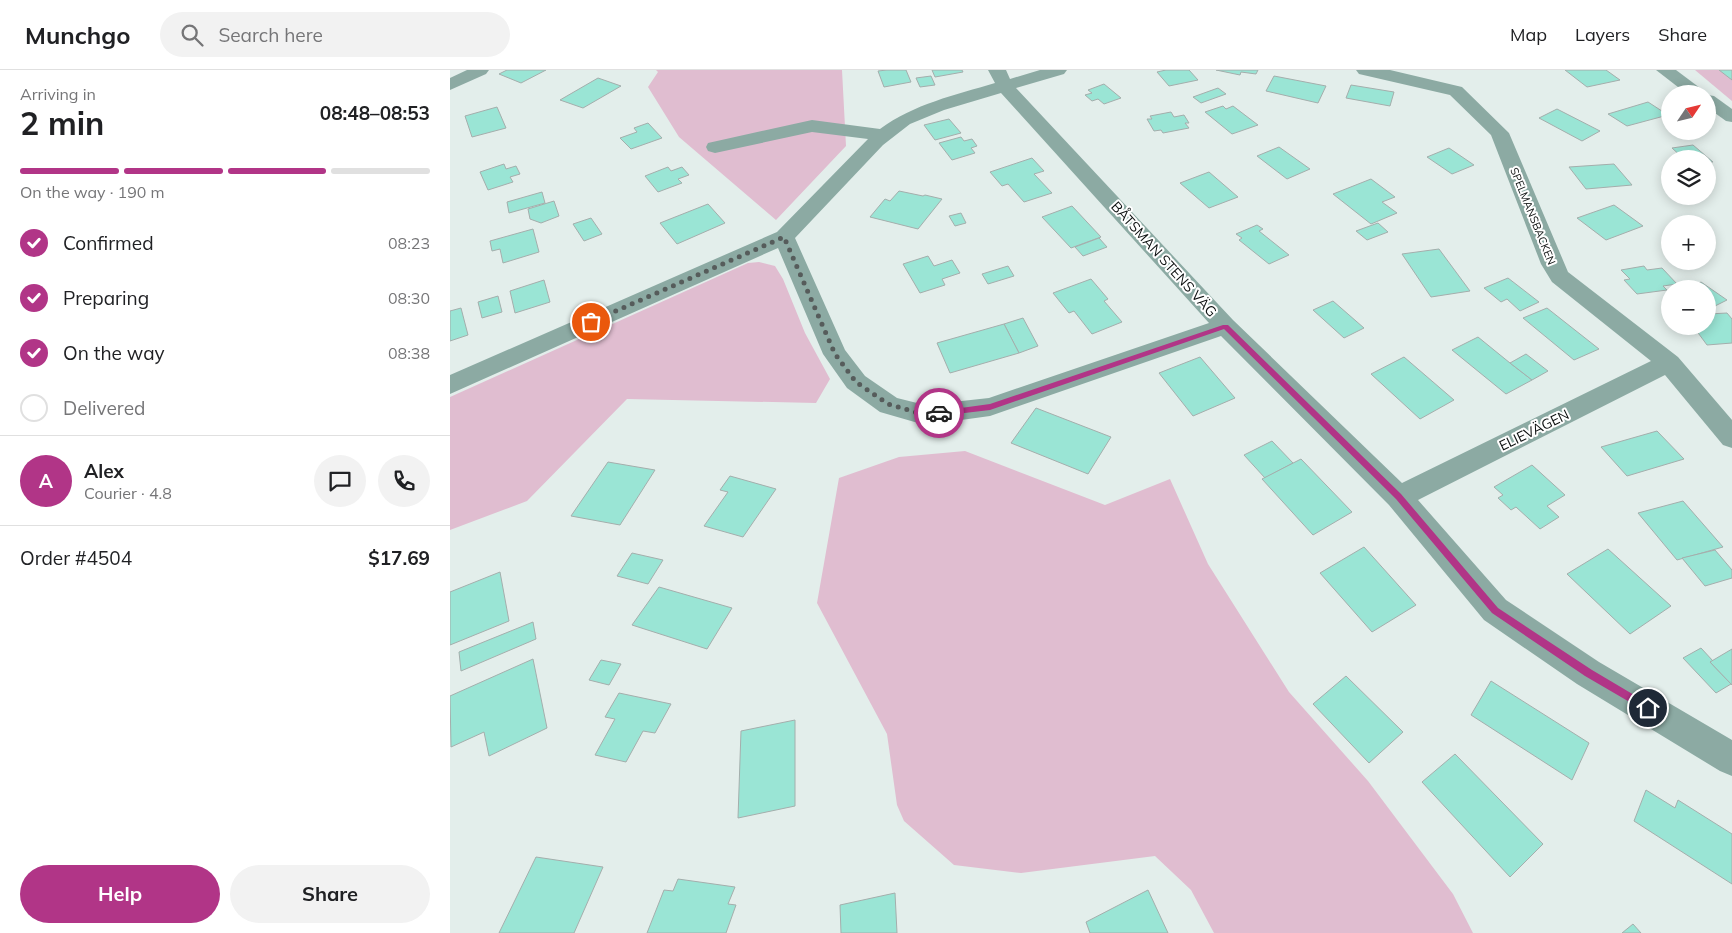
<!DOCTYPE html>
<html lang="en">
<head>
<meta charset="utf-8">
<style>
  :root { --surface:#fff; --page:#f2f2f2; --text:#202124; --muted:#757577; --line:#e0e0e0; --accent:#b13587 }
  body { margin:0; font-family:Mulish,sans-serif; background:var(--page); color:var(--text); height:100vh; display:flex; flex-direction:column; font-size:19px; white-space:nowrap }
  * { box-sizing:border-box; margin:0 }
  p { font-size:16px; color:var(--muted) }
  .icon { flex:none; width:28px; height:28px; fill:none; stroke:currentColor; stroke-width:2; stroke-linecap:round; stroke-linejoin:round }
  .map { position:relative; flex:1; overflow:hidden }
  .drawer { display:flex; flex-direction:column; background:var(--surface); width:450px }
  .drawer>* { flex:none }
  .needle { width:32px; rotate:55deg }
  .tools { position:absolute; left:1211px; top:15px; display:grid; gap:10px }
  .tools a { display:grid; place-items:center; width:55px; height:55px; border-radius:50%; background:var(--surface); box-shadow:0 2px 12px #0003; font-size:25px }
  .pin { position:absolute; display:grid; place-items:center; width:42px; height:42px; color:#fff; margin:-21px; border:2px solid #fff; border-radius:50%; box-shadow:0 1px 5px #0007 }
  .courier { position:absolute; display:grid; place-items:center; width:50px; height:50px; margin:-25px; border:4px solid #b13587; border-radius:50%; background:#fff; color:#222; box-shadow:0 1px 6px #0007 }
  .overview em { font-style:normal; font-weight:700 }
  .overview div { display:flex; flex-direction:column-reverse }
  .overview { display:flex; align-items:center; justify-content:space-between; height:85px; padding:0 20px }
  h1 { font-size:32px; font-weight:700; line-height:38px }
  .bar { display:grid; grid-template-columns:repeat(4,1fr); gap:8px 5px; align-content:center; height:60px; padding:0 20px }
  .bar i { height:6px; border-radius:4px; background:var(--line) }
  .bar .active { background:var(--accent) }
  .bar p { grid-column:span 4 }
  .line { display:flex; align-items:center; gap:12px; padding:0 20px; border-top:1px solid var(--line) }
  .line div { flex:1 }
  .round { display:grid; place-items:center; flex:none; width:52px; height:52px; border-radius:26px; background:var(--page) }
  ol { padding:0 20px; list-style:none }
  li { display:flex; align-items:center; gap:15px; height:55px }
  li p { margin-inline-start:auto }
  li .icon { padding:5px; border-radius:50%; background:var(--accent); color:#fff; stroke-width:4 }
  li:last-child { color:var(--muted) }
  li i { width:28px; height:28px; border:2px solid var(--line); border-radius:50% }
  .cta { display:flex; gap:10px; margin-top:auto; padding:10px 20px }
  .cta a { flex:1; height:58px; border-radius:30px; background:var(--accent); color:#fff; font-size:20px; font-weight:700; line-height:58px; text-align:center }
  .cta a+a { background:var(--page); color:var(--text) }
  header { display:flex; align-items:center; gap:30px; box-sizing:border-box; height:70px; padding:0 25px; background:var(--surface); border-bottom:1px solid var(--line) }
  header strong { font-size:24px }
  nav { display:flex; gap:28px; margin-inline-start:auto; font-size:18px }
  .search { width:350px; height:45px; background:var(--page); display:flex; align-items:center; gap:12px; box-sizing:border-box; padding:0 18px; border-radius:28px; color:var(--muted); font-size:19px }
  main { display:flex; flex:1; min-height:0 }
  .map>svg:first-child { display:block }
  .green { fill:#e0bdd0 }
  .building { fill:#9ae5d5; stroke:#a4aeac }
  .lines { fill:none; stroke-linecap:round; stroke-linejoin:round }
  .street { fill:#8caaa3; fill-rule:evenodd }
  .route { fill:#b13587 }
  .done { stroke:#565c5b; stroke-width:5; stroke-dasharray:0 9 }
  .labels { text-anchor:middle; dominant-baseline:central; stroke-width:4; stroke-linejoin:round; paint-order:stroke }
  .far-street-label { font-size:11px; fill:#0a0d0d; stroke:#fff }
  .street-label { font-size:14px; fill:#0a0d0d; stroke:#fff }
</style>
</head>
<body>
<header>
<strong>Munchgo</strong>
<div class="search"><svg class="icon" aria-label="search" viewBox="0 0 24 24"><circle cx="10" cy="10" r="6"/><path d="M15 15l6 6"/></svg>Search here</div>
<nav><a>Map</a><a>Layers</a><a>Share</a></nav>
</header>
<main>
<section class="drawer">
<div class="overview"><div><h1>2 min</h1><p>Arriving in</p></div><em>08:48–08:53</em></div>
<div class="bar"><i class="active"></i><i class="active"></i><i class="active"></i><i></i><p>On the way · 190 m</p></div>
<ol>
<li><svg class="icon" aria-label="check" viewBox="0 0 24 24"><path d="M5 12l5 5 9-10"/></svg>Confirmed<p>08:23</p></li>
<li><svg class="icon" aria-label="check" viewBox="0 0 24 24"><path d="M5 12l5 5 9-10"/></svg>Preparing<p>08:30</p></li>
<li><svg class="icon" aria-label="check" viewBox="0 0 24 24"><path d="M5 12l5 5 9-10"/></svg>On the way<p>08:38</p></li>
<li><i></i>Delivered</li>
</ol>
<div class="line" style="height:90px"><b class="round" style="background:var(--accent);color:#fff">A</b><div><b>Alex</b><p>Courier · 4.8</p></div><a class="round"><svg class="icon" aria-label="chat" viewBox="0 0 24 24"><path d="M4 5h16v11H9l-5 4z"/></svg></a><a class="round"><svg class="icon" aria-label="phone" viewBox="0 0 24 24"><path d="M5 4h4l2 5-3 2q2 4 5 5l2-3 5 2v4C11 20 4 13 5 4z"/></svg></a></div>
<div class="line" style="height:65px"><div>Order #4504</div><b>$17.69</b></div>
<div class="cta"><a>Help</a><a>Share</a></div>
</section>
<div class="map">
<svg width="1282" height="863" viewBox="0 0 1282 863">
  <rect width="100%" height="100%" fill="#e3eeeb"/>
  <g class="green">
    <path d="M206 0H392L396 76 326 150 229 67 198 17 208 2Z"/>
    <path d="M1245 0H1282V31Z"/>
    <path d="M309 192 325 196 333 209 355 263 380 309 366 333 177 329 77 431 0 460V327L298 193Z"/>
    <path d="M515 381 655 435 720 409 758 494 839 622 918 711 1003 824 1023 863H764L741 820 705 786 571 803 504 795 454 751 447 735 437 664 367 533 389 408 449 387Z"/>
  </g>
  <g class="building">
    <path d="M57 0H96L71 13 49 4Z"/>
    <path d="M437 0H456L461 12 434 17 428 1Z"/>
    <path d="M482 0H512L513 2 485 7Z"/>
    <path d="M716 0H739L748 10 719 16 707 2Z"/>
    <path d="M766 0H808L806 4 791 2 790 5Z"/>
    <path d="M1115 0H1156L1170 10 1137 17Z"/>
    <path d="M1269 0H1282V10Z"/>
    <path d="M481 6 485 15 470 17 466 8Z"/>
    <path d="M824 6 876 16 868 33 816 21Z"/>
    <path d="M148 8 171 16 133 38 110 30Z"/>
    <path d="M654 14 671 28 654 34 648 29 642 31 635 25 642 23 638 20Z"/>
    <path d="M901 15 944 22 940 36 896 28Z"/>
    <path d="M768 18 776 24 751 33 743 27Z"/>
    <path d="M1198 32 1218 45 1177 56 1158 44Z"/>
    <path d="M773 36 776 39 783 36 808 55 782 64 755 42Z"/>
    <path d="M47 37 56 58 22 67 15 46Z"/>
    <path d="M1107 39 1150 61 1132 71 1089 48Z"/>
    <path d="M721 42 724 47 734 45 739 53H735L739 58 713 63 711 60 704 61 697 49H702L700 46Z"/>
    <path d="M499 49 511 63 485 70 474 55Z"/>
    <path d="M198 53 212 68 181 79 170 68 187 62 184 58Z"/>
    <path d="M511 67 514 71 522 69 527 76 521 78 525 83 502 90 489 73Z"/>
    <path d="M1243 75 1263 92H1258V89H1234L1222 78Z"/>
    <path d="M829 77 860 99 837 109 807 86Z"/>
    <path d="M999 78 1024 95 1002 104 977 87Z"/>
    <path d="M582 88 594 101 584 104 602 123 574 132 558 114 552 116 540 102Z"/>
    <path d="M54 94 56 99 66 96 70 104 60 107 63 112 38 120 30 102Z"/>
    <path d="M1164 94 1182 115 1136 119 1119 97Z"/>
    <path d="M218 97 221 101 232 97 239 105 228 109 232 113 208 122 195 106Z"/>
    <path d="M759 102 788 127 759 138 730 113Z"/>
    <path d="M921 109 945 127 932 132 947 143 921 154 883 124Z"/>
    <path d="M449 121 473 126 475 125 492 129 468 159 420 147 435 129 440 131Z"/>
    <path d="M92 122 95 133 59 143 57 132Z"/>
    <path d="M104 131 109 146 91 153 80 149 78 139Z"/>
    <path d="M258 134 275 153 227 174 210 153Z"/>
    <path d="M1164 135 1193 156 1156 170 1127 148Z"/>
    <path d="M622 136 651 167 621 178 592 147Z"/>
    <path d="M511 143 516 153 505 156 499 146Z"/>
    <path d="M141 148 152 164 134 171 123 154Z"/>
    <path d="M928 153 938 162 917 170 906 161Z"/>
    <path d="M807 155 813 159 809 161 839 185 819 194 789 170 792 168 786 164Z"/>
    <path d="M83 159 89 182 53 193 50 179 42 181 40 171Z"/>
    <path d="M649 168 657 177 633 186 625 177Z"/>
    <path d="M989 179 1020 221 981 227 952 184Z"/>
    <path d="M478 186 484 196 502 190 510 203 492 209 495 215 470 223 453 194Z"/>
    <path d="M558 196 564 206 538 214 532 204Z"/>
    <path d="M1194 196 1197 200 1212 198 1227 214 1213 216 1217 220 1187 224 1174 210 1180 209 1171 200Z"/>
    <path d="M1058 208 1089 232 1070 241 1057 229 1051 232 1034 218Z"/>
    <path d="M641 209 658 229 654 231 672 252 642 264 624 241 619 243 603 223Z"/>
    <path d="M94 210 100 232 65 243 60 221Z"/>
    <path d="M1251 212 1277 230 1259 239 1258 219H1236Z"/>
    <path d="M48 226 52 242 32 248 28 232Z"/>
    <path d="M883 231 914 258 894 268 863 240Z"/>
    <path d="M11 238 18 265 0 271V241Z"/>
    <path d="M1097 238 1149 279 1124 290 1073 248Z"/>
    <path d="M1277 243 1282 249V273L1257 275 1243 256H1258V244Z"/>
    <path d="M573 248 588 276 569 283 554 254Z"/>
    <path d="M554 254 569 283 500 303 487 273Z"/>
    <path d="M1028 267 1060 293 1082 310 1056 324 1002 280Z"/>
    <path d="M1076 284 1098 301 1082 310 1060 293Z"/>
    <path d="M750 287 785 328 743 346 709 303Z"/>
    <path d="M954 287 1004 330 970 349 921 304Z"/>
    <path d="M586 338 661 367 638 404 561 373Z"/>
    <path d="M1207 361 1234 389 1177 406 1151 377Z"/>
    <path d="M822 371 843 393 815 408 794 385Z"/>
    <path d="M851 389 902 442 863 465 812 409Z"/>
    <path d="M158 392 205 400 170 455 121 446Z"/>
    <path d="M1082 395 1115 425 1097 436 1109 447 1090 459 1066 437 1061 440 1048 428 1053 425 1044 417Z"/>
    <path d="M280 406 326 419 293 467 254 456 278 422 270 420Z"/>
    <path d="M1233 431 1273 477 1227 490 1188 443Z"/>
    <path d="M914 477 966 535 922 562 870 503Z"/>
    <path d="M1158 479 1221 536 1180 564 1117 504Z"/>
    <path d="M1265 480 1282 500V508L1255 516 1232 488Z"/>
    <path d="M182 483 213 490 198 514 167 506Z"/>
    <path d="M50 502 59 551 0 575V522Z"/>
    <path d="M209 517 282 538 257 579 182 555Z"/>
    <path d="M83 552 86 569 11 601 9 582Z"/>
    <path d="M1251 578 1263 591 1260 592 1281 614 1266 623 1233 588Z"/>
    <path d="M1282 579V615L1260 592Z"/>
    <path d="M83 589 97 658 39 686 34 662 1 677 0 626Z"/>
    <path d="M151 590 171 594 159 615 139 610Z"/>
    <path d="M896 606 953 662 919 693 863 634Z"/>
    <path d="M1041 611 1139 673 1122 710 1021 645Z"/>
    <path d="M169 623 221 634 205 663 193 661 176 692 145 685 165 649 155 647Z"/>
    <path d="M345 650V736L288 748 291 661Z"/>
    <path d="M1005 684 1093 774 1060 807 972 712Z"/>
    <path d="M1196 720 1225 738 1228 730 1282 764V814L1184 751Z"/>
    <path d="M86 787 153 797 124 863H49Z"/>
    <path d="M228 809 285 817 278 834 286 835 276 863H197L214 820 223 821Z"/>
    <path d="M698 820 718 863H640L636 852Z"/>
    <path d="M445 823 447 863H391L390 835Z"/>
    <path d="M1183 854 1191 863H1172Z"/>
  </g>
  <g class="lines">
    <g class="street">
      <path d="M17 0H39L36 4 0 20V8Z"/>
      <path d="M538 0H556L560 9 590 0H617L614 4 566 18 783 250 952 413 1201 291 1102 212 1091 194 1041 65 1000 25 909 4 906 0H940L1012 17 1059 63 1118 202 1228 287 1282 350V378L1273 375 1215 305 968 430 1056 530 1149 592 1282 670V706L1270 701 1127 614 1034 550 939 435 771 266 540 346 475 355 430 342 397 318 373 284 328 178 0 324V305L327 162 418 69 362 62 265 83 258 81 256 77 258 73 362 50 430 59C464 34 505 25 545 13ZM551 23 759 253 539 328 475 335 447 328 415 306 395 280 345 168 433 75 460 54 494 40Z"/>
      <path d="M1206 0H1226L1258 24H1237Z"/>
      <path d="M1258 25 1264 26 1282 39V52L1276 51 1258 38Z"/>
    </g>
  </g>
  <path class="route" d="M773 255H778L951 424 1048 538 1142 600 1201 635V641H1195L1135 606 1042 543 946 429 774 259 540 340 489 346 485 343 489 341 540 334Z"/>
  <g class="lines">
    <path class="done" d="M141 252 334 167 385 284 406 312 438 334 475 345 489 343"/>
  </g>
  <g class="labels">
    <g class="far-street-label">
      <text transform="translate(1083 146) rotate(68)">SPELMANSBACKEN</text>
    </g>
    <g class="street-label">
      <text transform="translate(714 189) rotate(48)">BÅTSMAN STENS VÄG</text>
      <text transform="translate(1084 360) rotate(-26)">ELIEVÄGEN</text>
    </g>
  </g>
</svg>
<div class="tools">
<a><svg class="needle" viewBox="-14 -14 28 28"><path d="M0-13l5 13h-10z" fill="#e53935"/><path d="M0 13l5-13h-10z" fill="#757577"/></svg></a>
<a><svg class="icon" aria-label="layers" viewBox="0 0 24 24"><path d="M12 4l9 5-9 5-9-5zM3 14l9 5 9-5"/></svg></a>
<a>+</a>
<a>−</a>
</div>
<div class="pin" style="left:141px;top:252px;background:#ea580c"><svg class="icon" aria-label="bag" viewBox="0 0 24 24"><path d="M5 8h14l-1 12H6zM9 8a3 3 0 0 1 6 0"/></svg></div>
<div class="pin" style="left:1198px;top:638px;background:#1f2937"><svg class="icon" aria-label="home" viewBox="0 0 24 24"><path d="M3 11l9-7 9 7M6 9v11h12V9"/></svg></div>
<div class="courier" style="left:489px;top:343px"><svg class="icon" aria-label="car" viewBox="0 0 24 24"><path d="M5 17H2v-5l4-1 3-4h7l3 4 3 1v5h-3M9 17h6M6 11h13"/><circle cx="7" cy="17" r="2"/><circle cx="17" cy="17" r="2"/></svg></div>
</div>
</main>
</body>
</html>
